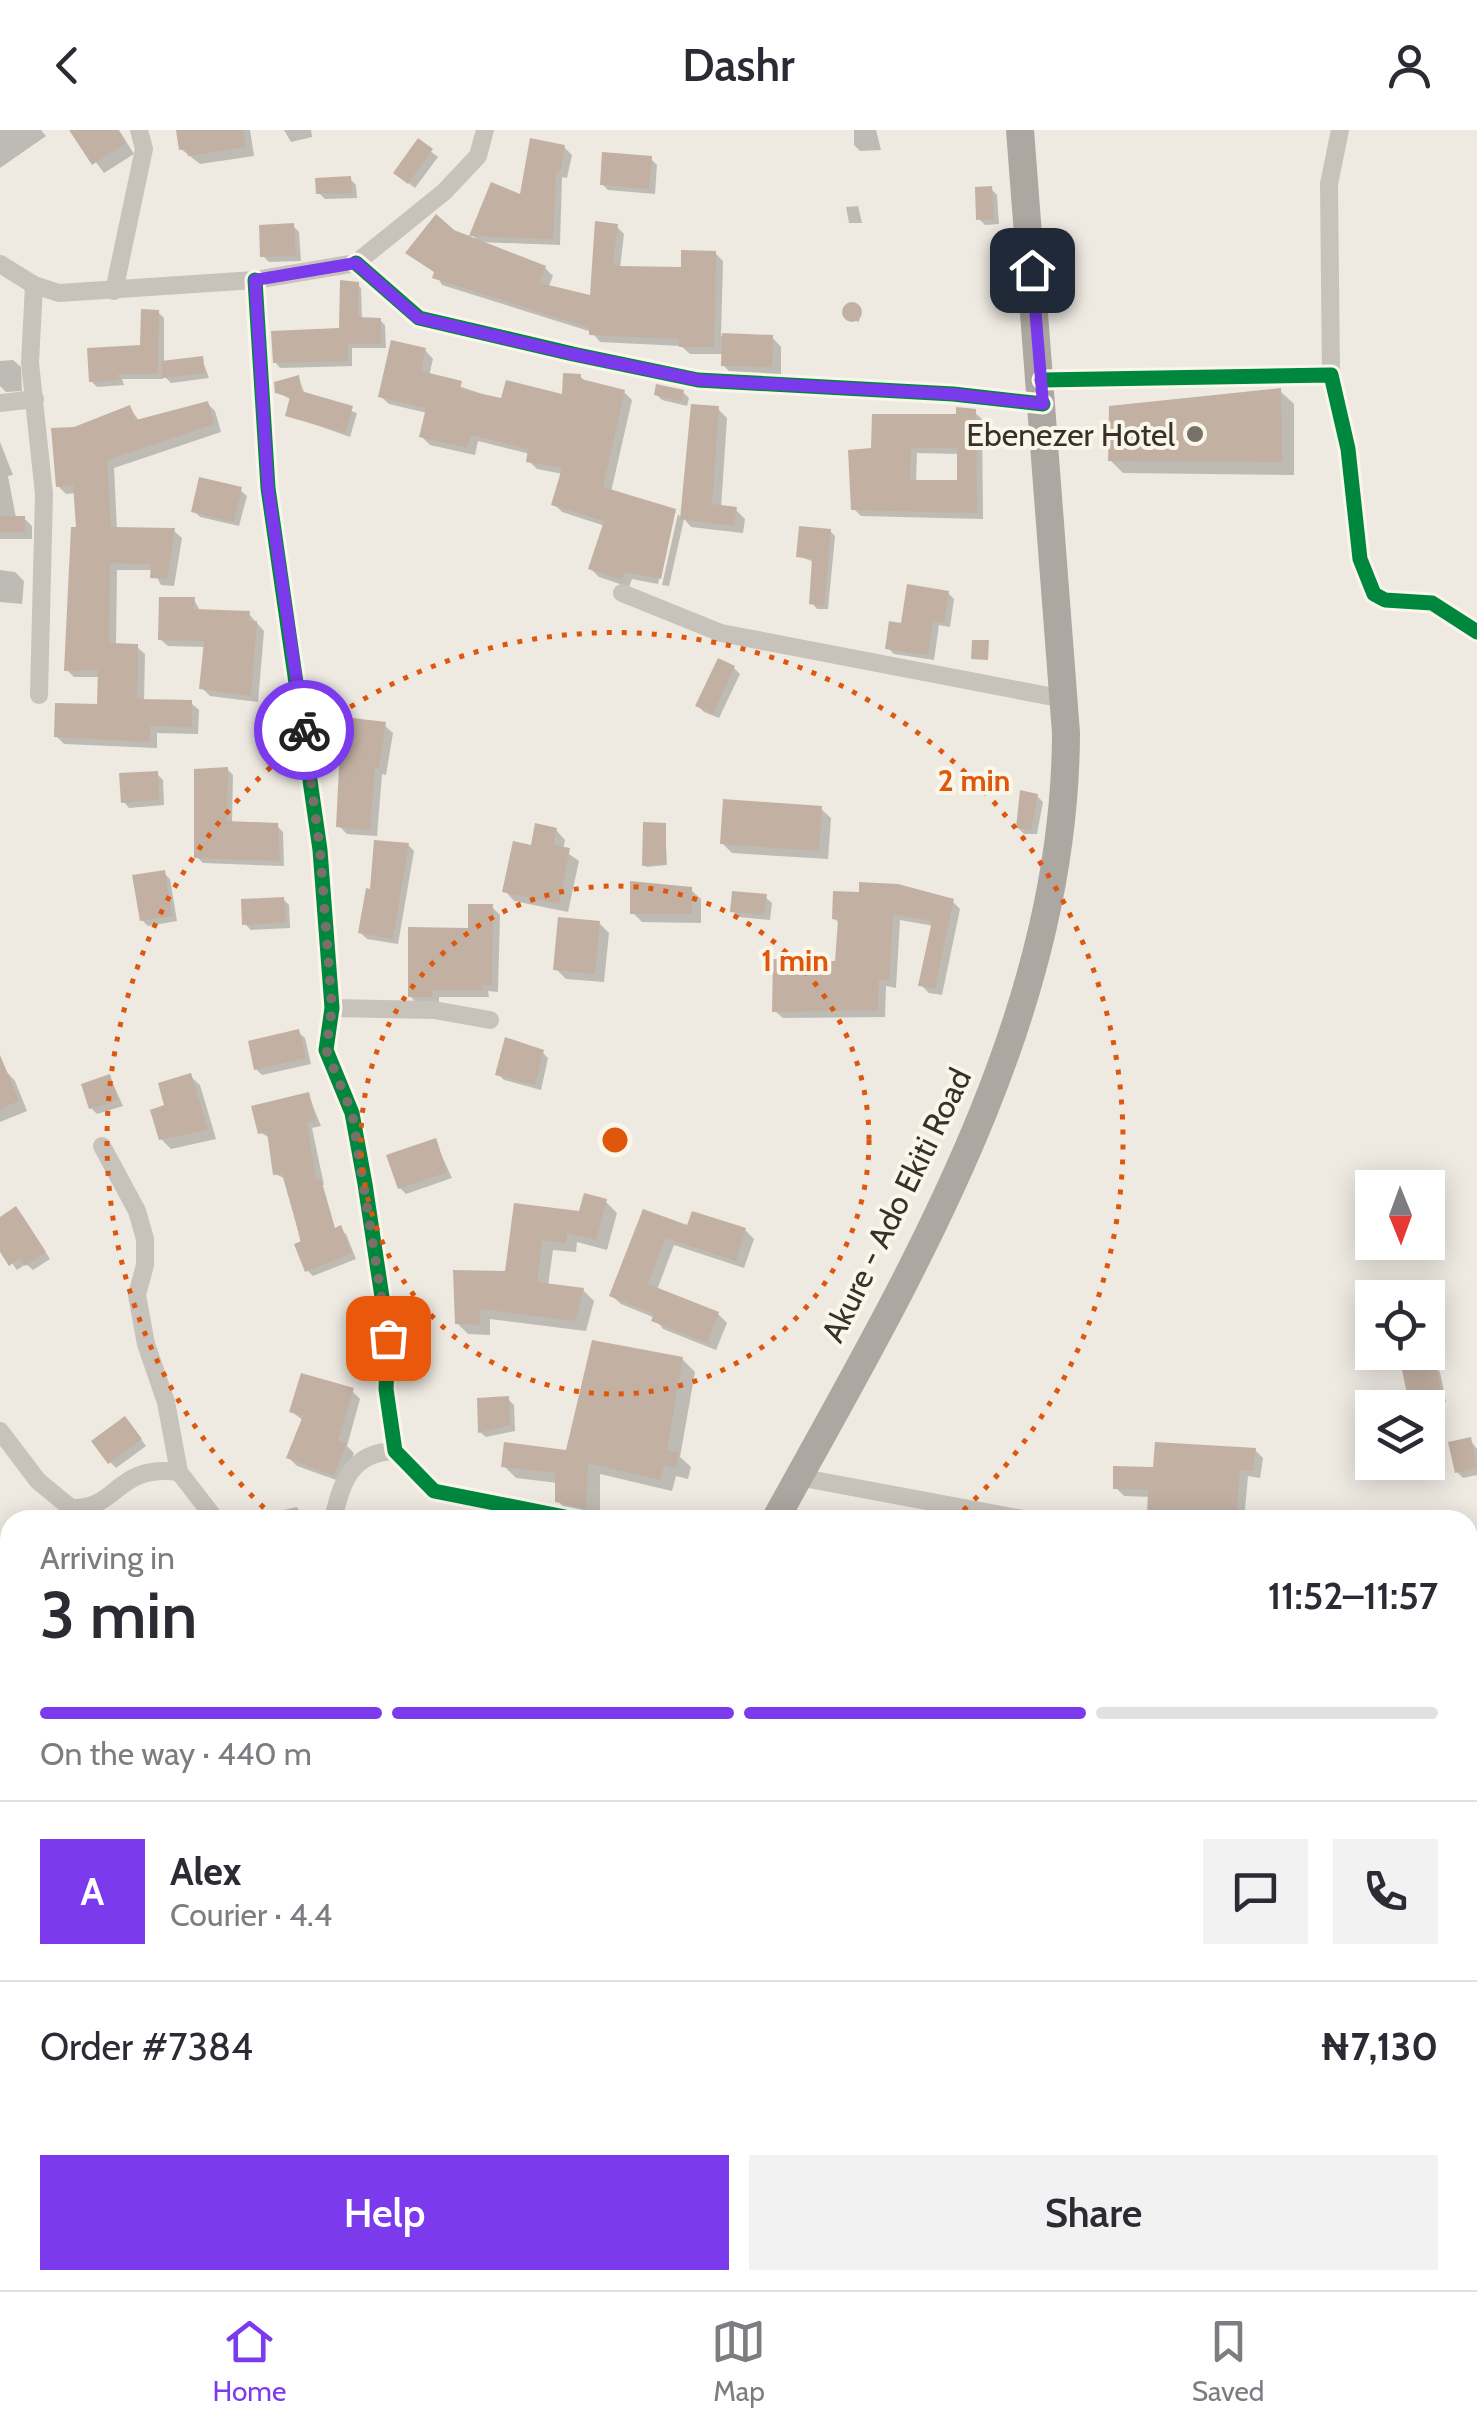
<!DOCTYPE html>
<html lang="en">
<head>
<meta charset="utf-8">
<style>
  :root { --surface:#fff; --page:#f2f2f3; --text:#2b2b33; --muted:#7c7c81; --line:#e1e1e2; --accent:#7c3aed }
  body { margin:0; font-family:Cabin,sans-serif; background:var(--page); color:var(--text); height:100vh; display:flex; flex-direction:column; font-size:38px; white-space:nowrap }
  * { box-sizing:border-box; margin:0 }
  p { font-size:32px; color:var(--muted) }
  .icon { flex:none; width:55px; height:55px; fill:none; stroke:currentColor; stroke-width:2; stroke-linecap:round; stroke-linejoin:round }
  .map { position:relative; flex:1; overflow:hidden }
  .details { position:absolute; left:0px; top:1380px; width:1478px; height:780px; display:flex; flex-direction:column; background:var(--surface); border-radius:30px 30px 0 0; box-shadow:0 5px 25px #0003 }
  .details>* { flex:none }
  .needle { width:65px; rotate:179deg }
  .fabs { position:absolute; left:1355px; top:1040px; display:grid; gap:20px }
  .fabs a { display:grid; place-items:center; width:90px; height:90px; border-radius:0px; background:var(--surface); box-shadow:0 5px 25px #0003; font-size:50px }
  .pin { position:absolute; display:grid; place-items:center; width:85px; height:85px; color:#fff; margin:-42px; border-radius:20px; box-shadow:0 5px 15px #0006 }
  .courier { position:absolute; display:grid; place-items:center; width:100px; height:100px; margin:-50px; border:8px solid #7c3aed; border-radius:50%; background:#fff; color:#222; box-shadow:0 2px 12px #0007 }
  .head em { font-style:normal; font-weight:600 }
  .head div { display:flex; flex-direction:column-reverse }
  .head { display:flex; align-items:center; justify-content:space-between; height:170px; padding:0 40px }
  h1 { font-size:65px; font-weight:600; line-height:75px }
  .bar { display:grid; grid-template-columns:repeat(4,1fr); gap:15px 10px; align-content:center; height:120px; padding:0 40px }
  .bar i { height:12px; border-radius:8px; background:var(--line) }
  .bar .active { background:var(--accent) }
  .bar p { grid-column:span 4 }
  .line { display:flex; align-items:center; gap:25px; padding:0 40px; border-top:2px solid var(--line) }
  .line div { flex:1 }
  .round { display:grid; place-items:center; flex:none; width:105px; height:105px; border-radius:0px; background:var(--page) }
  .primary-button { display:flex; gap:20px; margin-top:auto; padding:20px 40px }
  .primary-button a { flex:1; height:115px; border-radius:0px; background:var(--accent); color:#fff; font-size:40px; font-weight:600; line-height:115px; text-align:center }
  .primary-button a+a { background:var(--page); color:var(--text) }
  header { display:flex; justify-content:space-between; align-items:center; height:130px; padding:0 40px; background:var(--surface); font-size:45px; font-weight:600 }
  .menu { display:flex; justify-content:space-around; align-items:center; height:140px; border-top:2px solid var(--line); background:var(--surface); font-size:28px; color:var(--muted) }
  .menu a { display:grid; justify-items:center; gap:5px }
  .menu .active { color:var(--accent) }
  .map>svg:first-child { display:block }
  .shadow { fill:#0003; fill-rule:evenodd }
  .building { fill:#c2b1a3; fill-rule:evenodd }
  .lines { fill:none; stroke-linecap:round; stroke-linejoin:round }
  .minor { stroke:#c7c3bb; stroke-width:18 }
  .primary { stroke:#aca7a0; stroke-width:28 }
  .cycleway-casing { stroke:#faf6ea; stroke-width:21 }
  .cycleway { stroke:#00873e; stroke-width:15 }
  .done { stroke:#78716a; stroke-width:10; stroke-dasharray:0 18 }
  .route { stroke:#7c3aed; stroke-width:12 }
  .ring { fill:none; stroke:#df570d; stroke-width:5; stroke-dasharray:5 10 }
  .poi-dot { fill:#78716a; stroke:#faf6ea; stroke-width:4 }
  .labels { text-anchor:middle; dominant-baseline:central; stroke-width:8; stroke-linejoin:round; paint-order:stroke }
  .poi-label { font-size:32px; fill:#383029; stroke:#faf6ea; text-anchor:end }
  .street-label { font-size:32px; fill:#383029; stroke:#faf6ea }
  .centre { fill:#df570d; stroke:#faf6ea; stroke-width:5 }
  .ring-label { font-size:30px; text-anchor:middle; font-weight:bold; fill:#df570d; stroke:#faf6ea; stroke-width:8; stroke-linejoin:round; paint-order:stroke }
</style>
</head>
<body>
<header><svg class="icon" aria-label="back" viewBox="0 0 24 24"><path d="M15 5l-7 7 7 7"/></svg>Dashr<svg class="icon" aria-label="person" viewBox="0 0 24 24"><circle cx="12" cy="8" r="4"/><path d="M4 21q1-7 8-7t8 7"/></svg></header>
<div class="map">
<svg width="1477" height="2160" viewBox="0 0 1477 2160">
  <rect width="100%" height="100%" fill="#eeeae2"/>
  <g class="shadow">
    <path d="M0 0H41L46 6 0 38Z"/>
    <path d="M72 0H119L134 24 104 43Z"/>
    <path d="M178 0H250L254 26 200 34 181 19Z"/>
    <path d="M284 0H311L312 7 291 12Z"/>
    <path d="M854 0H876L881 20 860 21 854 15Z"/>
    <path d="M419 12 438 27 415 58 402 48Z"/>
    <path d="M564 17 572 25 567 48 562 47 560 115 480 112 472 105 522 67Z"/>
    <path d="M651 29 657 35 655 64 608 60 602 54Z"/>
    <path d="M350 49 356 55 357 68 325 69 319 63Z"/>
    <path d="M991 59 997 65 999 94 985 95 979 89Z"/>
    <path d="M858 76 862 93H849L846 77Z"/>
    <path d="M293 96 299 102 301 131 269 132 263 126Z"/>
    <path d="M616 96 624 104 620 138 683 140 715 123 723 131 721 206 772 207 781 217V246L733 245 723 235 724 224H690L681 216 600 212 592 202 442 155 436 143 409 123 452 103 545 138 553 146 548 158 592 168Z"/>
    <path d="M356 153 361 158 362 190H380L385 195 386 218H352V236L280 238 275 232 342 200Z"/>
    <path d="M847 177 861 181 859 192 846 188Z"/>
    <path d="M158 182 164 188V234L202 229 209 248 171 253 163 245V249H122L124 255 97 257 91 251 143 218Z"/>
    <path d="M425 220 433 229 429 246 503 271 564 267 580 246 587 253 624 262 632 270 611 362 677 383H673L658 454 632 449 629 457 599 447 590 438 605 396 562 382 554 374 563 344 537 339 529 331 530 324 478 311 475 325 430 315 422 307 427 283 389 274 380 266Z"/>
    <path d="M13 230 21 237 22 261 6 262 0 256V231Z"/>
    <path d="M299 248 305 265 357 283 350 307 288 285 292 270 277 262Z"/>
    <path d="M1280 261 1294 274V345L1123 343 1110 330Z"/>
    <path d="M683 262 689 268 687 276 662 270 656 264Z"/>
    <path d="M207 273 215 281 221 302 114 338 117 400 174 401 182 408 174 456 161 455 153 440H117L116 516 137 517 145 524 144 572 191 573 199 580 198 604 157 603V618L64 614 56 606 100 576 101 547H74L67 540 78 399 76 363 66 364 58 356 75 299 130 278 140 292Z"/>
    <path d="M718 279 727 288 721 378 736 380 745 389 743 403 691 397 684 389 669 456 662 455 678 384 682 389Z"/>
    <path d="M974 282 982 289 983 389 861 386 854 379 874 321ZM917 323 959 324V353L916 352Z"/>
    <path d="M0 312 13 345 8 346 16 388H24L32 396V409H0Z"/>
    <path d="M240 360 247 366 239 396 200 387 194 381Z"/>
    <path d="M830 401 835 406 828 479H817L812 473 814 432 799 426Z"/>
    <path d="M0 440 15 442 24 451 22 474 0 472Z"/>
    <path d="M948 463 954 469 950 497 939 495 934 530 894 524 888 518 903 496Z"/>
    <path d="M194 470 201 482 248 483 264 501 258 572 210 566 202 558 205 517 168 516 160 509Z"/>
    <path d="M734 538 740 544 719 588 704 582 698 576Z"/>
    <path d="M384 595 393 603 386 645 382 644 377 706 347 704 339 696 342 626H329L321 618Z"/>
    <path d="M227 639 233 645 232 694 277 696 283 702 284 736 203 733 197 727Z"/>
    <path d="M157 644 163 650 164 675 129 678 123 671Z"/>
    <path d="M1037 666 1043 672 1037 704H1024L1018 698Z"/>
    <path d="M821 679 831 688 828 729 732 723 723 714Z"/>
    <path d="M665 695 667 735 647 737 644 735Z"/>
    <path d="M556 700 565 710 563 720 579 731 568 782 514 771 505 761 533 718Z"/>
    <path d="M408 715 414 721 398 814 367 809 361 803 372 762Z"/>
    <path d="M164 743 170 749 177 791 148 796 142 790Z"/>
    <path d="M691 760 701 769V793L642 792 632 782Z"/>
    <path d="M765 767 772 773 770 790 739 787 733 781Z"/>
    <path d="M283 769 289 775 290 798 251 800 244 793Z"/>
    <path d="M952 771 960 779 942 865 929 863 921 855 934 796 900 790 896 858 886 856 885 887 783 888 775 881 837 833 840 794 834 788Z"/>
    <path d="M492 777 500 785 498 862 488 861 489 867H439V874H418L410 866Z"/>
    <path d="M599 793 609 803 604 852 566 849 556 839Z"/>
    <path d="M298 902 305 908 311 934 262 945 256 939Z"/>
    <path d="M542 922 548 928 541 960 504 950 498 944Z"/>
    <path d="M6 941 15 951 27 981 0 992V943Z"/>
    <path d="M190 946 200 955 216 1009 171 1019 161 1009Z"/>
    <path d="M110 947 123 976 97 984 91 978Z"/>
    <path d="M308 964 321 996 312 998 324 1055H320L336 1110 341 1109 326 1057 338 1099 346 1104 356 1129 313 1146 307 1140 286 1049 275 1044 270 1008 261 1003Z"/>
    <path d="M435 1011 452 1048 406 1064 400 1058Z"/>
    <path d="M606 1072 617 1083 607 1120 577 1112 576 1122 553 1120 548 1156 583 1160 594 1171 586 1201 490 1189V1205L468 1204 457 1193 508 1144 516 1076 581 1083Z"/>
    <path d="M645 1082 689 1099 745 1100 754 1109 744 1138 674 1115 657 1160 718 1184 727 1193 716 1220 663 1199 655 1188 621 1174 612 1166Z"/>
    <path d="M22 1085 50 1129 33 1140 26 1134 17 1140 0 1117V1090Z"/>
    <path d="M682 1229 695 1242 680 1327 691 1337 688 1349 676 1346 672 1361 600 1344V1390L570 1384 558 1371V1353L516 1348 504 1336 568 1323Z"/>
    <path d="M1434 1236 1440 1242 1446 1272 1417 1278 1411 1272Z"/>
    <path d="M352 1261 360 1269 347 1316 354 1323 342 1352 297 1336 289 1328 304 1291 292 1282Z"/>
    <path d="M508 1269 514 1275 515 1301 486 1307 480 1302Z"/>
    <path d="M131 1295 146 1316 116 1338 110 1332Z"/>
    <path d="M1470 1310 1477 1319V1345L1463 1348 1457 1342Z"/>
    <path d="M1255 1320 1263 1328 1260 1348 1248 1346 1244 1390H1154L1149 1385 1151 1367 1124 1366 1116 1358 1155 1340Z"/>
    <path d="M297 1377 305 1390H267L265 1384Z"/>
    <path d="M884 1382 904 1390H880Z"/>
    <path d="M10 1560V1620L0 1625V1564Z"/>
    <path d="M10 1733V1847L0 1823V1737Z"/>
    <path d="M10 1860V1899L0 1879V1864Z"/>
    <path d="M1468 1893 1477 1907V1978L1472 1982 1468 1977Z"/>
    <path d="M8 2091 10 2121 0 2127V2094Z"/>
    <path d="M246 2150H283L267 2160H231Z"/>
    <path d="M354 2150H375L376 2153 359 2160Z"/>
    <path d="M530 2150H573L577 2155 571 2160H534Z"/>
    <path d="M618 2150H638L645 2160H625Z"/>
    <path d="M988 2150H1072L1060 2160H973Z"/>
    <path d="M1375 2150H1412L1419 2160H1382Z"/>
  </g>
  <g class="building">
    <path d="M69 0H118L126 13 92 35Z"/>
    <path d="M176 0H243L246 17 188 26 186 19 179 20Z"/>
    <path d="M418 8 433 19 408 54 393 43Z"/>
    <path d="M530 8 565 15 560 42 556 41 553 109 469 106 491 52 520 64Z"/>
    <path d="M602 22 652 26 649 59 600 55Z"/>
    <path d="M351 46 352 63 316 64 315 48Z"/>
    <path d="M992 56 994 89 976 90 975 57Z"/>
    <path d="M436 84 454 100 546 136 540 153 590 165 595 91 618 94 613 133 618 136 681 137V120L716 121 714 217H679V209L589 205V198L432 148 434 142 405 123Z"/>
    <path d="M294 93 296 126 260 127 259 95Z"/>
    <path d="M340 150 359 152 358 187 381 188V214H348V231L273 233 271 201 339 198Z"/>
    <circle cx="852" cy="182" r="10"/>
    <path d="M141 179 159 180 158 244H118L120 250 89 252 87 218 140 215Z"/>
    <path d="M722 203 773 205 772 237 721 236Z"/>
    <path d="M391 210 426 218 421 241 462 251 460 259 501 268 506 250 562 264 563 243 581 244V249L625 260 603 357 676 379 661 449 624 442 621 450 588 439 604 391 551 375 562 338 526 332 528 319 471 305 467 318 419 307 426 278 378 267Z"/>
    <path d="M203 226 205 243 163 248 161 231Z"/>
    <path d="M299 245 301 261 353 276 345 303 285 286 290 267 275 263 274 252Z"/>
    <path d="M656 254 684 260 681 271 654 265Z"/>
    <path d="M1281 258 1282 332 1108 331 1109 276Z"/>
    <path d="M208 271 214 294 107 330 111 397 175 398 167 449 150 448 151 434 110 433 109 513 138 514 137 569 192 570V597L150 596V612L54 607 55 573 97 574 98 540 64 541 71 397H76L73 355 56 357 51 298 74 297 130 275 136 290Z"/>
    <path d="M691 274 719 276 712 374 737 377 734 396 680 389Z"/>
    <path d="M956 277 976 279 977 383 851 380 848 320 871 318 872 284H956ZM911 318H957V350H910Z"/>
    <path d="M199 347 242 357 234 392 191 382Z"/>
    <rect x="0" y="386" width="25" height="16"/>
    <path d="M799 396 831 399 824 476 809 474 812 429 796 427Z"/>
    <path d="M907 454 949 461 944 493 933 491 928 525 885 519 889 491 901 493Z"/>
    <path d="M159 467H195L194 479 250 481 249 491H257L251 566 199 559 204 511 158 510Z"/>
    <path d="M972 510H989L988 530 971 529Z"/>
    <path d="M718 528 735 536 713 584 695 576Z"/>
    <path d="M344 587 386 592 379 638H375L370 700 336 697 340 618 318 619 314 591 344 590Z"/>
    <path d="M228 637 227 691 278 693 280 731 194 728V639Z"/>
    <path d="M158 641 159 670 121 673 119 643Z"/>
    <path d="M1020 660 1038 664 1031 700 1016 698Z"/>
    <path d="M723 669 822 676 819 721 720 714Z"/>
    <path d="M643 692 666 693V733L642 736Z"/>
    <path d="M535 693 557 698 553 715 570 718 559 774 502 762 513 711 531 715Z"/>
    <path d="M374 710 409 713 393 809 358 803 366 758 370 759Z"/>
    <path d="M165 740 172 786 140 791 132 745Z"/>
    <path d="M630 751 692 757V784H630Z"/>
    <path d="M859 752 898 754 954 769 935 858 918 856 932 791 893 784 889 851 879 850 878 880 772 882 773 829 835 831 838 790 832 789 833 761 859 762Z"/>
    <path d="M732 761 767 764 764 785 730 782Z"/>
    <path d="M284 767 286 792 242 795 241 769Z"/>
    <path d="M468 774H493L492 855H482V860H433L432 867H408V797L468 798Z"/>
    <path d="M558 787 600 791 595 844 553 840Z"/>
    <path d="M299 899 306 928 254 940 248 911Z"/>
    <path d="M505 907 544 920 535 955 495 945Z"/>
    <path d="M0 925 19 971 0 979Z"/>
    <path d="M191 943 208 1000 159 1010 150 980 164 975 158 953Z"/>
    <path d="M110 944 118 970 89 979 81 954Z"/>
    <path d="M309 962 316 990 307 992 316 1050 321 1049 335 1098 341 1095 352 1123 305 1142 294 1114 301 1111 282 1044 273 1045 267 1002 258 1004 251 976Z"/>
    <path d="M436 1008 447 1042 398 1059 386 1025Z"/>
    <path d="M584 1063 607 1069 596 1110 567 1103 566 1113 542 1110 537 1152 584 1158 575 1191 480 1179V1195L455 1194 453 1140 505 1141 514 1073 579 1081Z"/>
    <path d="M16 1076 46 1122 25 1136 20 1128 9 1136 0 1122V1087Z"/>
    <path d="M643 1079 687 1095 692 1081 746 1098 736 1131 665 1108 648 1154 719 1182 707 1213 651 1191 654 1184 609 1166Z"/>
    <path d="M592 1210 683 1227 667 1320 679 1323 676 1338 664 1335 660 1350 588 1333 586 1379 555 1372V1343L501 1337 504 1312 566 1320Z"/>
    <path d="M1435 1233 1442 1266 1409 1273 1402 1240Z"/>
    <path d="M301 1243 354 1258 338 1310 347 1313 334 1346 286 1328 303 1286 289 1282Z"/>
    <path d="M509 1266 510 1295 478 1303 477 1268Z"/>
    <path d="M125 1286 142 1309 108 1334 91 1311Z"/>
    <path d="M1471 1307 1477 1338 1455 1343 1448 1312Z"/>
    <path d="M1155 1312 1256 1318 1253 1341 1240 1340 1236 1390 1147 1386 1148 1360 1113 1359V1336L1153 1337Z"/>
  </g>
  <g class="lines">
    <g class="minor">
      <path d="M356 133 419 188 573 224 698 250 953 264 1043 274"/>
      <path d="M0 134 34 155 59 163 255 150 356 133 444 62 478 26 485 0"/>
      <path d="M255 150 268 358 320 720 332 878 326 920 352 983 365 1054 388 1207 386 1259 395 1321 434 1361 580 1390"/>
      <path d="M34 155 30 233 44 364 39 565"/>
      <path d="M114 161 144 19 139 0"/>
      <path d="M1331 245 1329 54 1340 0"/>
      <path d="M1042 250 1331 245 1348 319 1360 429 1374 464 1385 470 1432 473 1477 502"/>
      <path d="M0 273 35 269"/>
      <path d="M622 463 721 503 1064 569"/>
      <path d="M332 878 434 880 490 890"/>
      <path d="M102 1016 137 1081 145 1109V1135L137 1165 146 1214 166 1272 179 1342 216 1390"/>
      <path d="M0 1301 38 1351 71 1378C119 1380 114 1334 179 1342"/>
      <path d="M798 1347 1028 1390"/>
      <path d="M333 1390C341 1353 351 1322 395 1321"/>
      <path d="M0 1485 10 1473"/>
      <path d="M0 1663 10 1658"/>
      <path d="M1468 1736 1477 1744"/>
      <path d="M0 1973 10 1992"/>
      <path d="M1468 2066 1477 2080"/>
      <path d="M333 2150 337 2160"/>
      <path d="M476 2150 492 2160"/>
      <path d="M1210 2150 1217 2160"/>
      <path d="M909 2157 921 2150"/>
    </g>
    <g class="primary">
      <path d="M775 1390C910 1145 1065 890 1066 603L1020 0"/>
      <path d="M95 2160 117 2150"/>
    </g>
    <g class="cycleway-casing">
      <g id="cycleway">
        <path d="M356 133 419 188 573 224 698 250 953 264 1043 274"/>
        <path d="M255 150 268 358 320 720 332 878 326 920 352 983 365 1054 388 1207 386 1259 395 1321 434 1361 580 1390"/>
        <path d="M1042 250 1331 245 1348 319 1360 429 1374 464 1385 470 1432 473 1477 502"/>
      </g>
    </g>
    <use href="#cycleway" class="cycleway"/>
  </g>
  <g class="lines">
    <path class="done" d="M304 600 320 720 332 878 326 920 352 983 388 1208"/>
    <path class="route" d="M304 600 268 358 255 150 356 133 418 188 572 224 698 250 952 264 1043 274 1032 140"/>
  </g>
  <g class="ring">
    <circle cx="615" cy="1010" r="254"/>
    <path d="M275 1388A508 508 0 1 1 955 1388"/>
  </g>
  <circle class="poi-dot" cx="1195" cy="304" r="10"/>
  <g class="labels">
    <g class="poi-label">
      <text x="1175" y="304">Ebenezer Hotel</text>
    </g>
    <g class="street-label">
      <text transform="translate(896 1075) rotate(-64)">Akure - Ado Ekiti Road</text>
    </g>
  </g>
  <circle cx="615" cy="1010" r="15" class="centre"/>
  <g class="ring-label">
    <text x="974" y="661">2 min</text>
    <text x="795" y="841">1 min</text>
  </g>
</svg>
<div class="fabs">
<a><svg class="needle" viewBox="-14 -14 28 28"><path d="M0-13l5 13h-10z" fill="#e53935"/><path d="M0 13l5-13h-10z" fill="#7c7c81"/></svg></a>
<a><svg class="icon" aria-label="locate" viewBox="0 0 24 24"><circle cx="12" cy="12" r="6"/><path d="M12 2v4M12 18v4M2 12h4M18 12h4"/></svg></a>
<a><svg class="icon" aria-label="layers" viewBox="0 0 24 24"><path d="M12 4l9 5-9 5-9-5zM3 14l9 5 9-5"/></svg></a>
</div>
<div class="pin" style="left:388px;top:1208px;background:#ea580c"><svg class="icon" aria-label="bag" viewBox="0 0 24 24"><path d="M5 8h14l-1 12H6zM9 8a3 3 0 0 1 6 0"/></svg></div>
<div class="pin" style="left:1032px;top:140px;background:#1f2937"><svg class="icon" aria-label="home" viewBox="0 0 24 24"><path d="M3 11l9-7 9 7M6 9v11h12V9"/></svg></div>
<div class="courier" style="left:304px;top:600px"><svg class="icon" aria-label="bike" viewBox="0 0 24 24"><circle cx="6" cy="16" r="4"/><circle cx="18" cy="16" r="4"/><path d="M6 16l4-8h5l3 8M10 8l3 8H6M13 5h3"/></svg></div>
<section class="details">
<div class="head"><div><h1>3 min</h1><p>Arriving in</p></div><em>11:52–11:57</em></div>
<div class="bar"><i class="active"></i><i class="active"></i><i class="active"></i><i></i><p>On the way · 440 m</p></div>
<div class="line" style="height:180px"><b class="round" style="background:var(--accent);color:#fff">A</b><div><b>Alex</b><p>Courier · 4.4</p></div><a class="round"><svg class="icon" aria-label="chat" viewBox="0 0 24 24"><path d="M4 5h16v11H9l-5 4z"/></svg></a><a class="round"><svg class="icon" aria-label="phone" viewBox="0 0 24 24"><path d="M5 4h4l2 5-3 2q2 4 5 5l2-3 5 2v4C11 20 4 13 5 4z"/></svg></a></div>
<div class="line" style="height:130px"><div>Order #7384</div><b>₦7,130</b></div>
<div class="primary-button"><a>Help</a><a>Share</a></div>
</section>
</div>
<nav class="menu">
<a class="active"><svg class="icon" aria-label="home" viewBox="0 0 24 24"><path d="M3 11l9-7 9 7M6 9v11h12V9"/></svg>Home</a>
<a><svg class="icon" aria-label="map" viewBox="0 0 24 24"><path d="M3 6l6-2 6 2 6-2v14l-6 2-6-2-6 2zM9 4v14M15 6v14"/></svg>Map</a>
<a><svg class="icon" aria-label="saved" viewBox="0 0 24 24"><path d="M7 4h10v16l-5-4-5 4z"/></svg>Saved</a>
</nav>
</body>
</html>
